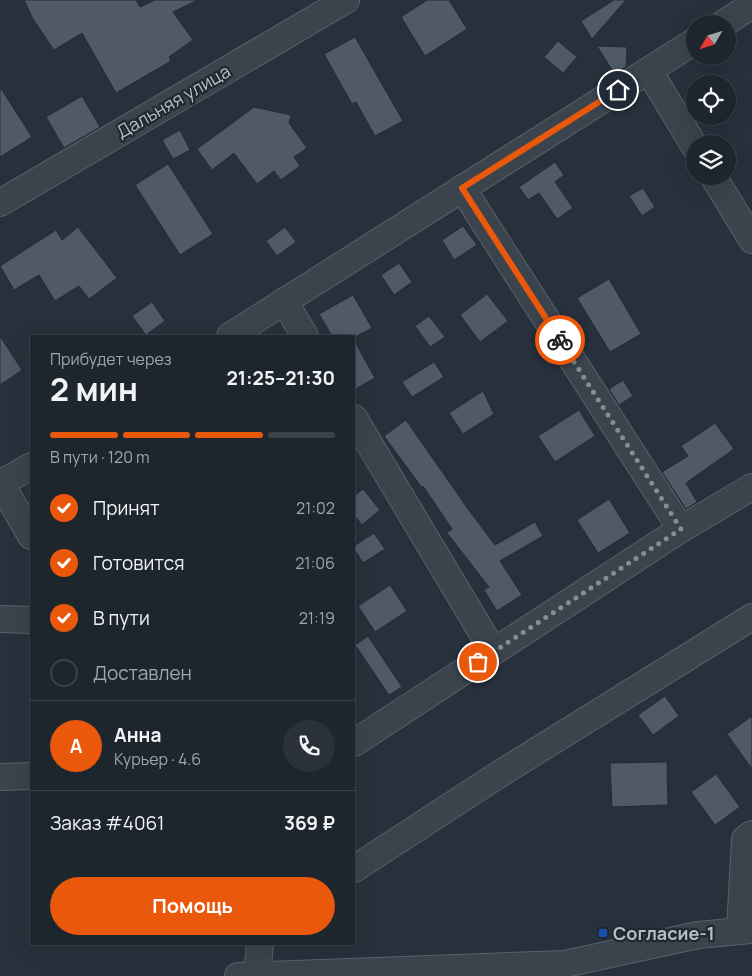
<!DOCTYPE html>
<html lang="ru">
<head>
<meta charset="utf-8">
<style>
  :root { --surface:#1d252d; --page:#2a3139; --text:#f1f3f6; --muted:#a0a5aa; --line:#3b4249; --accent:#ea580c }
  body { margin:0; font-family:Manrope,sans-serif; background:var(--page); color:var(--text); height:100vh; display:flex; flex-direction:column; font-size:19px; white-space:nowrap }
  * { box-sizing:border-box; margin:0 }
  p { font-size:16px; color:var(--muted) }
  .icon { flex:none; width:28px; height:28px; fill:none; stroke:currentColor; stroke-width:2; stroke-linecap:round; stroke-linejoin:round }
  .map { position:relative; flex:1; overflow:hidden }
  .side { position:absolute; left:30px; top:335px; width:325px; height:610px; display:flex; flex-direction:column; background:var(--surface); border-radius:0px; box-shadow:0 5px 20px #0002,0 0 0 1px var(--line) }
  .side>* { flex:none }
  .needle { width:32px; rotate:231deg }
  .tools { position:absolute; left:686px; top:15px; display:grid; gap:10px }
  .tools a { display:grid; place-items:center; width:50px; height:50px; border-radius:50%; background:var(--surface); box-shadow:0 5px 20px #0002,0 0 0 1px var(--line); font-size:25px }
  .pin { position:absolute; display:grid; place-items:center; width:42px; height:42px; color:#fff; margin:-21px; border:2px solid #fff; border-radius:50%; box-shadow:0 1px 5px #0007 }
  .courier { position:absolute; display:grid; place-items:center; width:50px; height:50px; margin:-25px; border:4px solid #ea580c; border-radius:50%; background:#fff; color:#222; box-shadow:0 1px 6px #0007 }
  .overview em { font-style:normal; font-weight:700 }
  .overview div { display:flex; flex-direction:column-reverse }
  .overview { display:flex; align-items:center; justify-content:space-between; height:85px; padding:0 20px }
  h1 { font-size:32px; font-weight:700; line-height:38px }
  .bar { display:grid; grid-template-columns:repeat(4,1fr); gap:8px 5px; align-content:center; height:60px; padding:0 20px }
  .bar i { height:6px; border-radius:4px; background:var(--line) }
  .bar .active { background:var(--accent) }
  .bar p { grid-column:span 4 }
  .line { display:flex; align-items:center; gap:12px; padding:0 20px; border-top:1px solid var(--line) }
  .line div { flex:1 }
  .round { display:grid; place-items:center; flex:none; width:52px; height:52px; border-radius:26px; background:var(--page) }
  ol { padding:0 20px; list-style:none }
  li { display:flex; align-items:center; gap:15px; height:55px }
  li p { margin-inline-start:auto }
  li .icon { padding:5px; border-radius:50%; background:var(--accent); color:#fff; stroke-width:4 }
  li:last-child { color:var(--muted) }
  li i { width:28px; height:28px; border:2px solid var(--line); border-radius:50% }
  .cta { display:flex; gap:10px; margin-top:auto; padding:10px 20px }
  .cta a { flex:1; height:58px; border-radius:30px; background:var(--accent); color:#fff; font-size:20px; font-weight:700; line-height:58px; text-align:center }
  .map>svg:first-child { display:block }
  .building { fill:#505a67; stroke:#222a34 }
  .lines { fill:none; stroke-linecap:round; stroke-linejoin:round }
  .minor-casing { stroke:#59616b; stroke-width:28 }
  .minor { stroke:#3b434d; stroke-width:26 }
  .done { stroke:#858d97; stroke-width:5; stroke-dasharray:0 9 }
  .route { stroke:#ea580c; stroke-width:6 }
  .transit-dot { fill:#1a4fb4; stroke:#202832; stroke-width:2 }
  .labels { text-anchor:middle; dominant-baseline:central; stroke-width:4.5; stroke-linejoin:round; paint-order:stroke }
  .street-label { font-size:18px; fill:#b7bec8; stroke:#202832 }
  .poi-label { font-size:18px; font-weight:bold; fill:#b7bec8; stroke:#202832; text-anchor:start }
</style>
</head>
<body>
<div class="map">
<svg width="752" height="976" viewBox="0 0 752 976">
  <rect width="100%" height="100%" fill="#27313c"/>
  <g class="building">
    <path d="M24 0H136L140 7 155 0H198L173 12 193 40 169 57 171 61 116 93 82 33 54 50 33 19Z"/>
    <path d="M427 0H449L467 29 425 56 401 17Z"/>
    <path d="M614 0H626L592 39 581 21Z"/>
    <path d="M355 37 403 121 375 136 356 102 352 104 324 54Z"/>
    <path d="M558 41 577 57 563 73 544 57Z"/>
    <path d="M597 46 627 47 626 67 614 73Z"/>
    <path d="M0 87 32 137 0 157Z"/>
    <path d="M82 96 100 127 64 148 46 117Z"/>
    <path d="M254 107 291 115 289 123 307 148 294 157 300 166 281 180 274 171 257 184 234 153 212 170 197 149Z"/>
    <path d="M180 130 190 150 173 159 162 140Z"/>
    <path d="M555 162 564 175 555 182 573 208 557 219 539 193 528 200 519 187Z"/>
    <path d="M168 164 213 234 180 255 135 185Z"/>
    <path d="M643 188 655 207 642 216 629 196Z"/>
    <path d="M463 226 477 245 454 260 442 240Z"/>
    <path d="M78 227 117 278 89 299 79 286 55 301 39 275 14 290 0 266 56 230 62 240Z"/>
    <path d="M285 227 296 242 277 256 266 241Z"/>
    <path d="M399 263 412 282 394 295 381 275Z"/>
    <path d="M609 279 641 334 610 352 577 298Z"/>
    <path d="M487 294 508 321 480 342 460 315Z"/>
    <path d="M353 295 372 328 357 336H332L319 314Z"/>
    <path d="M152 302 165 321 146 335 132 316Z"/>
    <path d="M429 316 445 337 430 347 415 326Z"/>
    <path d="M0 336 22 370 0 385Z"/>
    <path d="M354 340 375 378 354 390Z"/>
    <path d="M434 362 444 377 412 397 402 382Z"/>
    <path d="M623 380 633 396 619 405 609 389Z"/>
    <path d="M483 391 494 414 463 434 449 413Z"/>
    <path d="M579 410 595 436 555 462 538 436Z"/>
    <path d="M406 420 468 509 495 545 535 522 543 536 500 561 522 595 497 611 484 590 489 587 447 533 452 529 423 486 422 488 384 436Z"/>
    <path d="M715 423 734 449 686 483 697 502 686 509 662 472 688 456 681 446Z"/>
    <path d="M363 489 380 510 362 525 354 515V496Z"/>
    <path d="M609 499 630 533 598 553 577 520Z"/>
    <path d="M374 533 385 549 363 563 354 549V546Z"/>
    <path d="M390 585 407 611 375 632 358 606Z"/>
    <path d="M368 636 402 687 389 695 355 645Z"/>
    <path d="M665 696 679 716 653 735 638 715Z"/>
    <path d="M752 716V769L727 734Z"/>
    <path d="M667 762 668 805 612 807 610 763Z"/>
    <path d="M716 774 740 807 715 825 691 792Z"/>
  </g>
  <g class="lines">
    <g class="minor-casing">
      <g id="minor">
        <path d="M723 24 752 5"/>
        <path d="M649 71 695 147"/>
        <path d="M713 176 752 240"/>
        <path d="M462 188 681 529"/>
        <path d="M0 203 346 0"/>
        <path d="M284 301 305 336"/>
        <path d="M230 336 695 41"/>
        <path d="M354 418 493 651"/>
        <path d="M0 484 31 466"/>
        <path d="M2 485 31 536"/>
        <path d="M0 619 31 620"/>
        <path d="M354 743 681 529 752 487"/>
        <path d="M0 777 31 776"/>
        <path d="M354 869 498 775 752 617"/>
        <path d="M740 930 745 839 752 834"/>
        <path d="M257 975 260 944"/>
        <path d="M238 976 565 964 698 935 752 930"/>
      </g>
    </g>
    <use href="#minor" class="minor"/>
  </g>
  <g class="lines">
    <path class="done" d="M478 662 681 529 560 340"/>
    <path class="route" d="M560 340 462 188 618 90"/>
  </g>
  <rect class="transit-dot" x="598" y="928" width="10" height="10" rx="2.5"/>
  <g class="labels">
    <g class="street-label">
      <text transform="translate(173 101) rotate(-30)">Дальняя улица</text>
    </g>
    <g class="poi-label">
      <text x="613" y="933">Согласие-1</text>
    </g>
  </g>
</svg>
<div class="tools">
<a><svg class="needle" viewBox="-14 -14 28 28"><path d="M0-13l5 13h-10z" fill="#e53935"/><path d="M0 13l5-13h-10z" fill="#a0a5aa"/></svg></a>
<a><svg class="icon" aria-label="locate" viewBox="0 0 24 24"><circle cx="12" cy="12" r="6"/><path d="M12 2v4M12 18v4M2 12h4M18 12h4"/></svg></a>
<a><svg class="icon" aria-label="layers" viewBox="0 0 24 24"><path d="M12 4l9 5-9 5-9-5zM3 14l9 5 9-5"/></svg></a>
</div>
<div class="pin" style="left:478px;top:662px;background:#ea580c"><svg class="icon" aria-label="bag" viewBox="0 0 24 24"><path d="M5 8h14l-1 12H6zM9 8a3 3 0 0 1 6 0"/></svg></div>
<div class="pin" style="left:618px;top:90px;background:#1f2937"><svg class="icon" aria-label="home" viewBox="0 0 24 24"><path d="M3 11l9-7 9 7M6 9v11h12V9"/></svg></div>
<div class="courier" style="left:560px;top:340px"><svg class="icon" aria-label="bike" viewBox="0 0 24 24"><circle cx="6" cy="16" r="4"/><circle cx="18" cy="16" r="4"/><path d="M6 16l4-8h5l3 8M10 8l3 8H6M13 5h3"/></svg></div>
<section class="side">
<div class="overview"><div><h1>2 мин</h1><p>Прибудет через</p></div><em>21:25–21:30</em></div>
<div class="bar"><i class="active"></i><i class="active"></i><i class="active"></i><i></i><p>В пути · 120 m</p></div>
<ol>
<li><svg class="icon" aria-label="check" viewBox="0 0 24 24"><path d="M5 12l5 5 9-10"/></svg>Принят<p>21:02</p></li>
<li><svg class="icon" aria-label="check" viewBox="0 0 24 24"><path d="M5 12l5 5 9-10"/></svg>Готовится<p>21:06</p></li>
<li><svg class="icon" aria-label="check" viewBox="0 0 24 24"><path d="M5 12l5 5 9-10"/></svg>В пути<p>21:19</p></li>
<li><i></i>Доставлен</li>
</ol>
<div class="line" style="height:90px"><b class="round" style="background:var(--accent);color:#fff">А</b><div><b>Анна</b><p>Курьер · 4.6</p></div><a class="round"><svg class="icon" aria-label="phone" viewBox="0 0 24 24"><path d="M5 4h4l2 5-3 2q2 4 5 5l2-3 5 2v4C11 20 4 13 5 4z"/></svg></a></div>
<div class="line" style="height:65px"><div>Заказ #4061</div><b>369 ₽</b></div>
<div class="cta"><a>Помощь</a></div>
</section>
</div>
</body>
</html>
